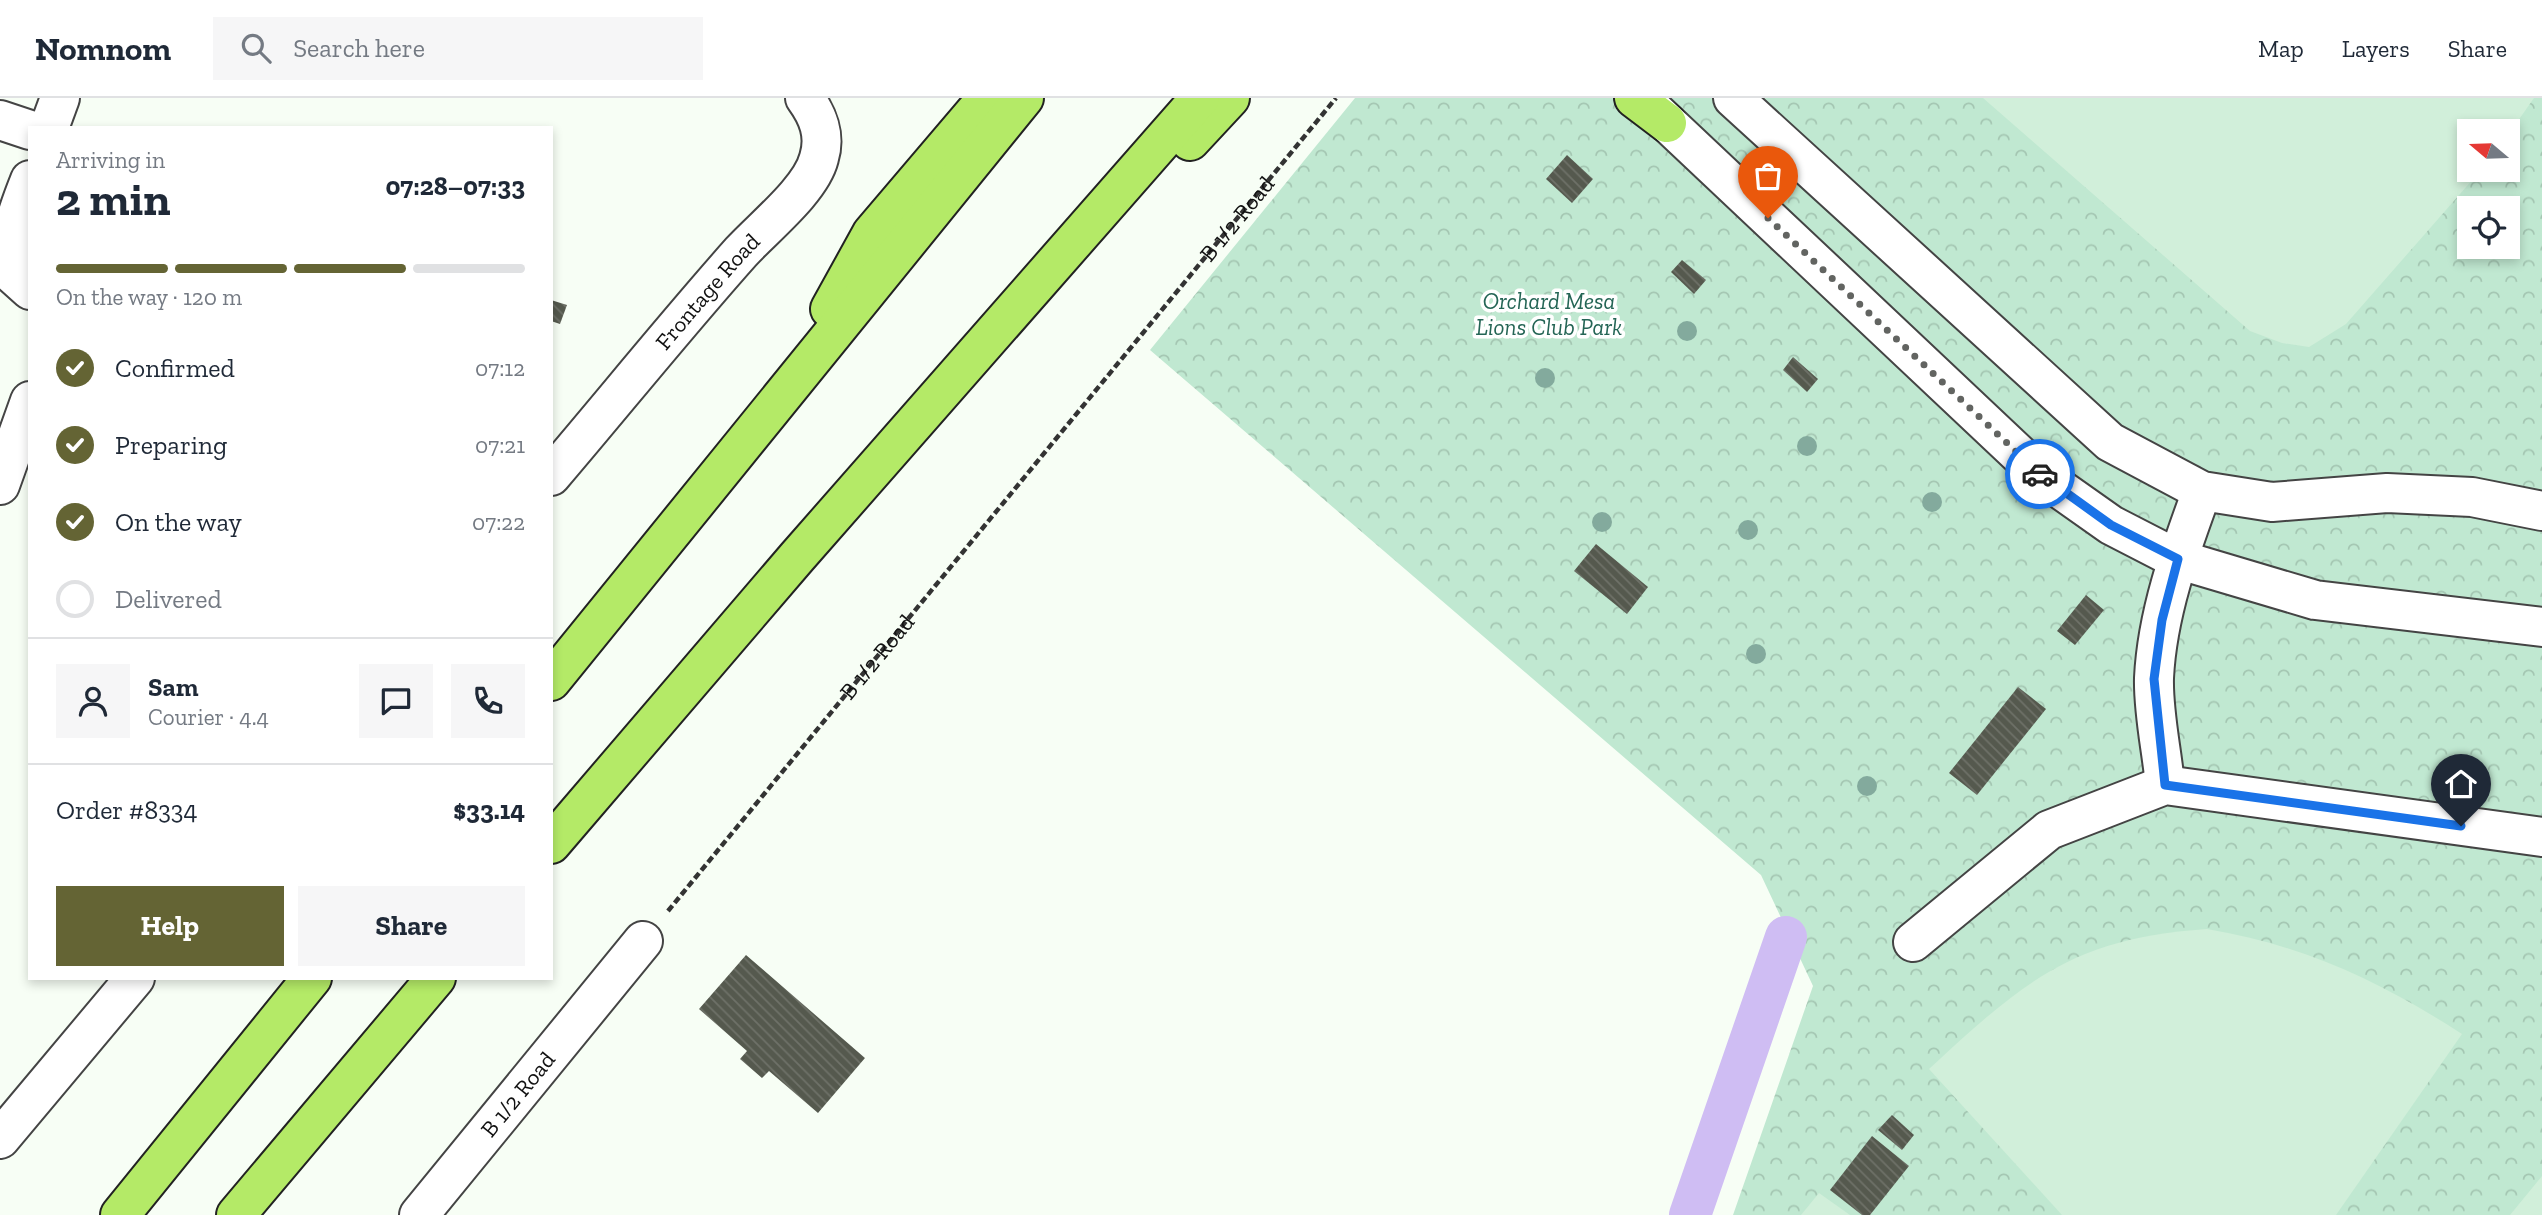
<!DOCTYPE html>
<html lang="en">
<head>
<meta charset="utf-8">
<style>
  :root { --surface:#fff; --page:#f6f6f7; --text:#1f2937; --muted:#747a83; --line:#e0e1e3; --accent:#646434 }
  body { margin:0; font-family:"Zilla Slab",serif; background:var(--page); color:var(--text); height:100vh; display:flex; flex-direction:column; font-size:26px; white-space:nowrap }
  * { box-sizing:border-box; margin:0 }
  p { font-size:23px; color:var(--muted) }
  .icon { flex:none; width:38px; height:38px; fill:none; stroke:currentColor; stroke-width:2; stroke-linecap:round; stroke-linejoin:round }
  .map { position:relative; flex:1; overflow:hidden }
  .side { position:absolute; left:28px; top:28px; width:525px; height:854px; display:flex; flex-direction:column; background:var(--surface); border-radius:0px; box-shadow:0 4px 10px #0003 }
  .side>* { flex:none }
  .needle { width:46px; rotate:289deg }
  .controls { position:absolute; left:2457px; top:21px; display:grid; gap:14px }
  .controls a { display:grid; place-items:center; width:63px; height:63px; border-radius:0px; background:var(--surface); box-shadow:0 4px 10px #0003; font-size:35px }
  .pin { position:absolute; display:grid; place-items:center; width:60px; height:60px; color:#fff; margin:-72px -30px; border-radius:50% 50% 50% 0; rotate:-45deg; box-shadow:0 0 7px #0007 }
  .pin .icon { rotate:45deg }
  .courier { position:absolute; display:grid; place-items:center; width:70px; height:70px; margin:-35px; border:5px solid #1a73e8; border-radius:50%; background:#fff; color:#222; box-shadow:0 2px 9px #0007 }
  .headline em { font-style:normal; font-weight:700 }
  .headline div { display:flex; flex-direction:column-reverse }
  .headline { display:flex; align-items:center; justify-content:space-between; height:119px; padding:0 28px }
  h1 { font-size:46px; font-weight:700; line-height:52px }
  .bar { display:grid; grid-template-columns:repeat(4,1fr); gap:10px 7px; align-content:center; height:84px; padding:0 28px }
  .bar i { height:9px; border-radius:5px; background:var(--line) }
  .bar .selected { background:var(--accent) }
  .bar p { grid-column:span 4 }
  .line { display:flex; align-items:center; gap:18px; padding:0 28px; border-top:2px solid var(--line) }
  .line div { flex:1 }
  .round { display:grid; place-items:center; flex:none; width:74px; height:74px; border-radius:0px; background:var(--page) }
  ol { padding:0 28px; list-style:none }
  li { display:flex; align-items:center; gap:21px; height:77px }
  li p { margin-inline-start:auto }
  li .icon { padding:7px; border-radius:50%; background:var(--accent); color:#fff; stroke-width:4 }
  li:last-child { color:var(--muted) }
  li i { width:38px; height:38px; border:4px solid var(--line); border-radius:50% }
  .cta { display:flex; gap:14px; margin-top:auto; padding:14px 28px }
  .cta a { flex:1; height:80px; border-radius:0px; background:var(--accent); color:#fff; font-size:28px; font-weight:700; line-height:80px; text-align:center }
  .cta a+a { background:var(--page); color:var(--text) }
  header { display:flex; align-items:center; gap:42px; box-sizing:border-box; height:98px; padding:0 35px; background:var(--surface); border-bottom:2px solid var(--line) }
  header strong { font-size:33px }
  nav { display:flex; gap:38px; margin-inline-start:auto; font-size:24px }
  .search { width:490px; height:63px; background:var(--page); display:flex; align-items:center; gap:18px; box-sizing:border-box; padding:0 24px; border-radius:0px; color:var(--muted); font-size:26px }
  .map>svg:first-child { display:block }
  .park { fill:url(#park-crowns); fill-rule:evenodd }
  .pitch { fill:#d1efda }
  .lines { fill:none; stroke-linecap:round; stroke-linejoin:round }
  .canal { stroke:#cfbdf3; stroke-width:42 }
  .building { fill:url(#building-back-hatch) }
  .minor-casing { stroke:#444; stroke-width:42 }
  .highway-casing { stroke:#222; stroke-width:42 }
  .path { stroke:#333; stroke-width:4.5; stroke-dasharray:7 3.5; stroke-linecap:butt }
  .minor { stroke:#fff; stroke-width:38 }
  .highway { stroke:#b4ea67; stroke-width:38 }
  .tree { fill:#83aa9d }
  .done { stroke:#626461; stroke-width:7; stroke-dasharray:0 12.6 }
  .route { stroke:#1a73e8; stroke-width:9 }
  .labels { text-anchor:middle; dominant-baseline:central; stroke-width:7; stroke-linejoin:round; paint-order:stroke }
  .street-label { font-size:23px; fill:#111; stroke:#fff }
  .park-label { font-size:23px; font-style:italic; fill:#246555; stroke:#fff }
</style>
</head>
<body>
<header>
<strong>Nomnom</strong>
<div class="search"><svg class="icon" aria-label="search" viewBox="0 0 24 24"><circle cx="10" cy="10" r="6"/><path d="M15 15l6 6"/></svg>Search here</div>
<nav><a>Map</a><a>Layers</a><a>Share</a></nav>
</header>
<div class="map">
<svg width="2542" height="1117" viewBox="0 0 2542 1117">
  <defs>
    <pattern id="park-crowns" width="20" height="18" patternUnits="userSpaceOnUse" patternTransform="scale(1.75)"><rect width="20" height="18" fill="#c0e8d1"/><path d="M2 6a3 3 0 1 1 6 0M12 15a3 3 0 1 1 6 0" fill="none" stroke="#a4c6b2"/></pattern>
    <pattern id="building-back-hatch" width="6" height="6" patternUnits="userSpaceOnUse" patternTransform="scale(1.75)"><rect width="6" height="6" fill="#55594e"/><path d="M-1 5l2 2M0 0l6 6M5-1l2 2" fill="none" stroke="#6e7168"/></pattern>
  </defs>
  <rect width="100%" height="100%" fill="#f7fef5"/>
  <path class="park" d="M1355 0H2542V1117H1733L1813 888 1761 777 1150 252ZM2469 33H2508V72H2469ZM2469 110H2508V149H2469Z"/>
  <g class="pitch">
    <path d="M1983 0H2534L2508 37V33H2469V72H2481L2346 226 2309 249 2282 245 2250 233Z"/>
    <path d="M2207 831C2303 847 2380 883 2462 936L2336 1117H2062L1929 971C2024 883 2073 840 2207 831Z"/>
    <path d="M2542 1078V1117H2510Z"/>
    <path d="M1819 1095 1850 1117H1801Z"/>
  </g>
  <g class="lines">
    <path class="canal" d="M1690 1117 1786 839"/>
  </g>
  <g class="building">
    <path d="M1567 57 1593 81 1572 105 1546 81Z"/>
    <path d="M1682 162 1706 182 1694 196 1671 174Z"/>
    <path d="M551 202 567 207 560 226 551 223Z"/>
    <path d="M1793 259 1818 281 1807 294 1783 272Z"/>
    <path d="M1596 446 1648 489 1627 516 1574 473Z"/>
    <path d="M2086 497 2104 512 2075 547 2057 533Z"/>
    <path d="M2018 589 2046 611 1977 697 1949 675Z"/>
    <path d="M746 857 865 960 818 1015 769 973 762 980 740 961 747 953 699 911Z"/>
    <path d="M1892 1017 1914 1037 1902 1052 1878 1032Z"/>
    <path d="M1872 1038 1909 1068 1870 1117H1862L1830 1092Z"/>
  </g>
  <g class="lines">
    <g class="minor-casing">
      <g id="minor">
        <path d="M1733 0 2110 344 2202 393 2272 404 2387 395 2472 399 2542 413"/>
        <path d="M1643 2 2043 379 2111 427 2177 461 2315 502 2542 529"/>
        <path d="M0 22 30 32"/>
        <path d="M49 30 60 0"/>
        <path d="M30 82C18 112 8 140 9 173L30 192"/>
        <path id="s2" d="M551 378C615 303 676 227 741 154 764 129 811 92 819 60 826 37 818 18 805 0"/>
        <path d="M0 387 30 303"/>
        <path d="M2165 687C2162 653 2153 615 2154 580 2157 516 2180 453 2202 393"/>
        <path d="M1913 844 2049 732 2165 687 2542 739"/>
        <path d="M0 1041 135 880"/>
        <path id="s3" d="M419 1117 643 843"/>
      </g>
    </g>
    <g class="highway-casing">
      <g id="highway">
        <path d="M1634 0 1667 25"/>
        <path d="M1190 43 1230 0"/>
        <path d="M830 211 872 135 987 0"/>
        <path d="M551 583 1024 0"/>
        <path d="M551 746 797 459 1200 0"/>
        <path d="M120 1117 312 880"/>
        <path d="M236 1117 436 880"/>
      </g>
    </g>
    <path class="path" id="s1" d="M668 813 1336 0"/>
    <use href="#minor" class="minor"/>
    <use href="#highway" class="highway"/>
  </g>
  <g class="tree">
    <circle cx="1687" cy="233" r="10"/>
    <circle cx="1545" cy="280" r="10"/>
    <circle cx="1807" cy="348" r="10"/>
    <circle cx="1932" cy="404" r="10"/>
    <circle cx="1602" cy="424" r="10"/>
    <circle cx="1748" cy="432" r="10"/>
    <circle cx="1756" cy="556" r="10"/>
    <circle cx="1867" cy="688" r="10"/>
  </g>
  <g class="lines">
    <path class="done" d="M1768 120 2040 376"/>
    <path class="route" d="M2040 376 2111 427 2178 461 2162 522 2154 581 2165 687 2461 728"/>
  </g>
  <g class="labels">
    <g class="street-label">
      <text stroke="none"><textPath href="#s1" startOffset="896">B 1/2 Road</textPath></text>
      <text stroke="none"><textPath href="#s2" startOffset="242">Frontage Road</textPath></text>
      <text stroke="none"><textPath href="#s1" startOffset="329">B 1/2 Road</textPath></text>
      <text stroke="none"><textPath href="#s3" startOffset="156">B 1/2 Road</textPath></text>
    </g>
    <g class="park-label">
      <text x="1549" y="203">Orchard Mesa<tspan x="1549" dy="26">Lions Club Park</tspan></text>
    </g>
  </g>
</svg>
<div class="controls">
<a><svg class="needle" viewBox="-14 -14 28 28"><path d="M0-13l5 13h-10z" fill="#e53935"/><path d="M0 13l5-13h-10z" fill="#747a83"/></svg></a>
<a><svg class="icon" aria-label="locate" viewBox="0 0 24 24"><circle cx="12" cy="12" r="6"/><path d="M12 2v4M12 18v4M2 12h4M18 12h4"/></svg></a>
</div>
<div class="pin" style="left:1768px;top:120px;background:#ea580c"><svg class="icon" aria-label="bag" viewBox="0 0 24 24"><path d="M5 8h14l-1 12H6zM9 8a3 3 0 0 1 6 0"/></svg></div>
<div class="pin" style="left:2461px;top:728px;background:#1f2937"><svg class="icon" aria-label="home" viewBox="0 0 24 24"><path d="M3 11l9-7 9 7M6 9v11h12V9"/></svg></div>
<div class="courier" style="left:2040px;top:376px"><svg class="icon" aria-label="car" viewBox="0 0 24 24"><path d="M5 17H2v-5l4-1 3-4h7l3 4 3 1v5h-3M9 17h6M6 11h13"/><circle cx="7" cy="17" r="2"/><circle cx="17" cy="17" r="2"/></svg></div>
<section class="side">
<div class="headline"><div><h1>2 min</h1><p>Arriving in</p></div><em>07:28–07:33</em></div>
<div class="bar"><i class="selected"></i><i class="selected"></i><i class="selected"></i><i></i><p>On the way · 120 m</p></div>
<ol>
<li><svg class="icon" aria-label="check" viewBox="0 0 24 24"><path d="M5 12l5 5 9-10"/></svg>Confirmed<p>07:12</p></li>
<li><svg class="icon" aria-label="check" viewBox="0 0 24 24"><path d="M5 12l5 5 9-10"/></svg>Preparing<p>07:21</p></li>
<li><svg class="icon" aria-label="check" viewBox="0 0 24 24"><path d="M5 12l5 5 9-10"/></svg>On the way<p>07:22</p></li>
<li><i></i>Delivered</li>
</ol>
<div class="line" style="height:126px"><a class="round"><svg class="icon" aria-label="person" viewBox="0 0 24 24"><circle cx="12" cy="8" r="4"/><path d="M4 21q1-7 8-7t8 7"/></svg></a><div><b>Sam</b><p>Courier · 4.4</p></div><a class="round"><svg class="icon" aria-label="chat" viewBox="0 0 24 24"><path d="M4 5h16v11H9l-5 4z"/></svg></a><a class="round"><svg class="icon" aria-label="phone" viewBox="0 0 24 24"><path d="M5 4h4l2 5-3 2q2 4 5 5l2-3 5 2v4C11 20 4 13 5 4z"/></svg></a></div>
<div class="line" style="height:91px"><div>Order #8334</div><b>$33.14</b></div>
<div class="cta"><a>Help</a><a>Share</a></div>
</section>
</div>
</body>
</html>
